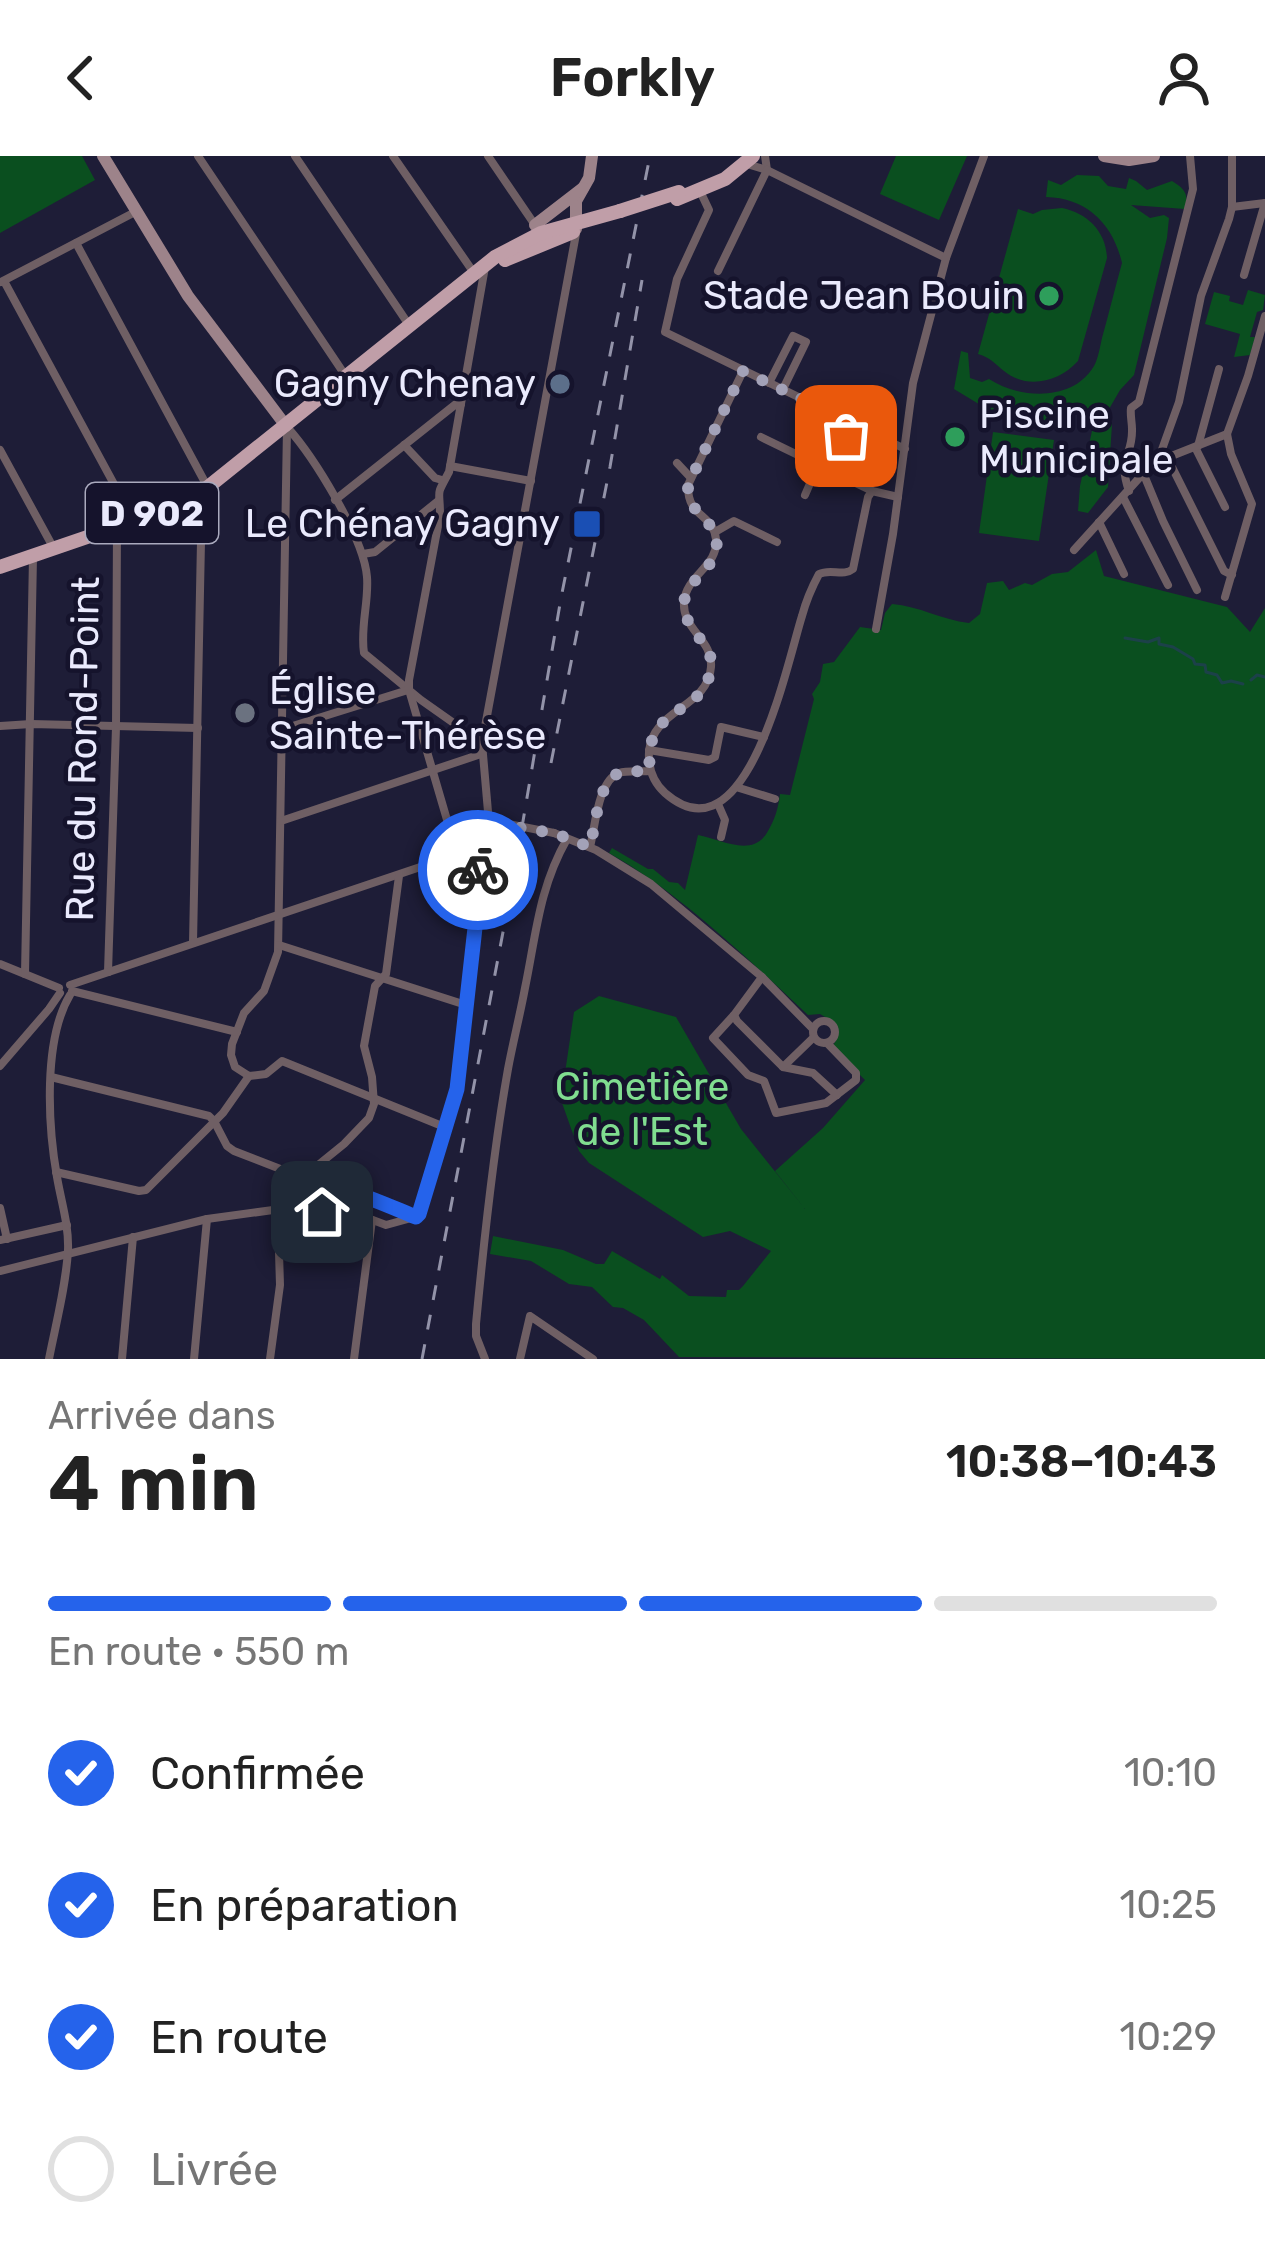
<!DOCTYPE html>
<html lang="fr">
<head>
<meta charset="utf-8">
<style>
  :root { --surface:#fff; --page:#f2f2f2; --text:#222; --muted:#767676; --line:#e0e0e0; --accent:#2563eb }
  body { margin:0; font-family:Rubik,sans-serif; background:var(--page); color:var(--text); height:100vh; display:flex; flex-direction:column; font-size:45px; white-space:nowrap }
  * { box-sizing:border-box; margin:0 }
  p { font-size:39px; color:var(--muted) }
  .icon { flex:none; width:66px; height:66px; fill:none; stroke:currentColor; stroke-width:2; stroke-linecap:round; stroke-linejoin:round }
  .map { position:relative; height:1203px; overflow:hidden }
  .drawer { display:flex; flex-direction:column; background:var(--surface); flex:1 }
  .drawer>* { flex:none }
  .pin { position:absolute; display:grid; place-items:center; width:102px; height:102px; color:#fff; margin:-51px; border-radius:24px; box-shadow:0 6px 18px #0006 }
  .courier { position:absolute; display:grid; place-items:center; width:120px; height:120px; margin:-60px; border:9px solid #2563eb; border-radius:50%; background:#fff; color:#222; box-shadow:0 3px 15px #0007 }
  .overview em { font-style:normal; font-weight:600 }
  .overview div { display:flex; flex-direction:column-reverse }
  .overview { display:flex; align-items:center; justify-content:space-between; height:204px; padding:0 48px }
  h1 { font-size:78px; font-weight:600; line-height:90px }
  .bar { display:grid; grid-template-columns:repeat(4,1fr); gap:18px 12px; align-content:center; height:144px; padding:0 48px }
  .bar i { height:15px; border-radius:9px; background:var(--line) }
  .bar .active { background:var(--accent) }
  .bar p { grid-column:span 4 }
  ol { padding:0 48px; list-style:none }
  li { display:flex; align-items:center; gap:36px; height:132px }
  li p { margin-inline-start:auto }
  li .icon { padding:12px; border-radius:50%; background:var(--accent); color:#fff; stroke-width:4 }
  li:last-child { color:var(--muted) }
  li i { width:66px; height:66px; border:6px solid var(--line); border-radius:50% }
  header { display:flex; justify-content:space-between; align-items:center; height:156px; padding:0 48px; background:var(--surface); font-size:54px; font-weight:600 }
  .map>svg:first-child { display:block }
  .green { fill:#0a4f1f }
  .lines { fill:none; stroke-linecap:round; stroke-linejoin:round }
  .stream { stroke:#1c4149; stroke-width:3 }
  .street { stroke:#6f5f64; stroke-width:8 }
  .secondary { stroke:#9d838a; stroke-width:12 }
  .primary { stroke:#c09ea8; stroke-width:14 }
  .rail { stroke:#9393a9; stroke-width:3; stroke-dasharray:15 15; stroke-linecap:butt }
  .street-bridge { stroke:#6f5f64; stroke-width:8 }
  .primary-bridge { stroke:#c09ea8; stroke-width:14 }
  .done { stroke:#a3a2b8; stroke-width:12; stroke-dasharray:0 21.6 }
  .route { stroke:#2563eb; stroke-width:15 }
  .leisure-dot { fill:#2e9e5b; stroke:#15132c; stroke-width:4.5 }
  .service-dot { fill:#5c6f8a; stroke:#15132c; stroke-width:4.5 }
  .transit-dot { fill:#1a4fb4; stroke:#15132c; stroke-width:4.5 }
  .worship-dot { fill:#6b7280; stroke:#15132c; stroke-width:4.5 }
  .labels { text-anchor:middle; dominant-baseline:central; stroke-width:9; stroke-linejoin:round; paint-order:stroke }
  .shield { fill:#15132c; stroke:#aaaabe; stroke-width:3 }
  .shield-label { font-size:36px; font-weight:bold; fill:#eaeafd }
  .poi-label { font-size:39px; fill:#eaeafd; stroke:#15132c; text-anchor:end }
  .street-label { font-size:39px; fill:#eaeafd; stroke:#15132c }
  .park-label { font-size:39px; fill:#80dd90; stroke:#15132c }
</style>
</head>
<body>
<header><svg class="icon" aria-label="back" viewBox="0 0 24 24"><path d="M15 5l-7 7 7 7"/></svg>Forkly<svg class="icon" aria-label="person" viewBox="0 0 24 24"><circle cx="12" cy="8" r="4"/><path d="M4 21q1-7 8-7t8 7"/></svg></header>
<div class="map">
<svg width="1265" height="1203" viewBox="0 0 1265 1203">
  <rect width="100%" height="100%" fill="#1e1d37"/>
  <g class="green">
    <path d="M0 0H82L95 24 0 77Z"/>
    <path d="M896 0H967L939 64 880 38Z"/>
    <path d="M1077 19 1099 20 1108 30 1126 33 1129 22 1136 25 1147 34 1172 25C1185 33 1189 38 1185 53L1131 49 1150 62 1164 59 1169 62 1167 82 1134 219 1120 234 1105 260 1112 268 1108 331 1088 357 1078 355 1080 330 1095 261 1067 255 1063 269 1005 254 999 246C990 254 990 264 981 272L982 250 954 233 961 195 968 197 970 222 982 226 989 223C1019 243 1073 246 1094 210 1098 203 1100 191 1102 182 1109 157 1115 132 1122 107 1113 68 1087 42 1046 41L1048 24 1061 29Z"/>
    <path d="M1062 52C1087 57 1106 75 1107 102L1078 205C1059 226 1027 234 1004 215 994 207 991 202 978 198L1018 53 1033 58 1042 54Z"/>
    <path d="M1248 134 1265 139 1263 154 1257 156 1250 181H1255L1250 199 1234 201 1240 178 1205 168 1214 136 1230 140 1229 145 1243 149Z"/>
    <path d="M993 276 1054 284 1039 385 979 377Z"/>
    <path d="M1096 394 1104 420 1227 451 1250 476 1265 452V1203L679 1201 644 1164 623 1152 613 1151 592 1131 569 1128 531 1105 490 1098 493 1080 563 1094 596 1108H604L612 1095 660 1123 662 1119 689 1140 726 1141 727 1134H739L743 1130 771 1095 730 1075 703 1081 589 1007 579 995 561 944 574 856 599 840 676 861 741 973 805 1053 775 1015 823 972 865 924 832 891 837 883 832 865 820 858 808 859C748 803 680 737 609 697L612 692 648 713H653L669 726 678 727 685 734 698 679C721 683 753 703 768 675 775 663 778 653 780 638L790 639 814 543 812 538 820 526 823 508 834 506 860 471 881 474 885 457 892 448C919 450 942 464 969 467L980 458 987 427 1003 425 1009 434 1025 427 1032 429 1052 418 1068 416Z"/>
  </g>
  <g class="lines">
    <g class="stream">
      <path d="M1125 482 1148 486 1159 482V488L1173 491 1193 503 1195 508 1205 509 1206 516 1217 519 1222 527 1231 525 1243 528"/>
      <path d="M1251 524 1257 519 1265 521"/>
    </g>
    <g class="street">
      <path d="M198 0 347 222"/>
      <path d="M295 0 409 169"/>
      <path d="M393 0 474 117"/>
      <path d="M488 0 535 69"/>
      <path d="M765 0 767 14"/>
      <path d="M747 8 767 14 946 102"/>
      <path d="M700 35 709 54 677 123 665 176 905 293"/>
      <path d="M1232 51 1265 47"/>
      <path d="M76 87 207 330"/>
      <path d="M718 115 767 14"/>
      <path d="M1244 119 1265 47"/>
      <path d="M4 125 134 365"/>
      <path d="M1 126 137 55"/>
      <path d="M743 215 688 329C687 362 713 357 716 383 719 410 686 419 684 446 682 474 713 483 711 511 708 552 652 553 649 596 648 613 653 626 665 637 747 709 787 507 802 460 806 445 812 431 819 418 831 412 843 421 853 413L868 341 872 335 898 341"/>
      <path d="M769 227 793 180 806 186 783 233"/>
      <path d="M287 271C314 301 364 382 367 421 369 446 360 471 364 497L421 544 482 587"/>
      <path d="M287 272 278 796 264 835 244 857 232 888 231 899 235 911 249 920 266 918 282 905 447 972"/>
      <path d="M761 281 872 335"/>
      <path d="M404 289 435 322 442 324"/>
      <path d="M1198 290 1219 213"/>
      <path d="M1195 291 1225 351"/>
      <path d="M0 294 53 391"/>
      <path d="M1160 299 1172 311 1224 415 1232 419"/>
      <path d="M1161 299H1174L1227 278"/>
      <path d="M677 307 691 322"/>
      <path d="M450 310 531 325"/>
      <path d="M829 314 852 267"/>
      <path d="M1144 319 1163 365 1197 434"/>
      <path d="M1129 335C1117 301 1133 301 1132 273 1132 266 1130 259 1131 252L1139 246 1193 33 1190 0"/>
      <path d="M805 339 818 309"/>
      <path d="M1123 341 1168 429"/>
      <path d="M335 344 456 248H461"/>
      <path d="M1099 366 1124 418"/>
      <path d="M715 376 734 365 777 386"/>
      <path d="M1074 394 1160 299 1179 246 1201 140 1229 63 1232 51V0"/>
      <path d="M363 398 375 396 438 345"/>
      <path d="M1225 441 1252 348 1231 298 1227 278 1248 220 1265 160"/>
      <path d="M876 473 893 378 913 227 946 102 984 0"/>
      <path d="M0 570 31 568 198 572"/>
      <path d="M283 573 408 534"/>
      <path d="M649 594 709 604 715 601 721 571 764 581"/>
      <path d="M736 631 775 643"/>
      <path d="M718 648 725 664 721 681"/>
      <path d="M281 665 481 598"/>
      <path d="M489 667 482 587 576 78"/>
      <path d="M554 677 596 694 651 728 762 821 813 873"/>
      <path d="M590 691C595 672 598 624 619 617 628 614 641 616 650 615"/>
      <path d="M457 698 409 534V524L440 359C440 331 435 342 449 316L485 111"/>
      <path d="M193 787 202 335"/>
      <path d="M279 789 466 849"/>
      <path d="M0 808 59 832"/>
      <path d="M108 816 116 571 117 371"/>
      <path d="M25 818 33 401"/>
      <path d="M762 821 734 859 713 882 748 919 764 925 776 957 826 947 856 924V917L827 887"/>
      <path d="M70 829 450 701C467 694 481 683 489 667"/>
      <path d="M72 835 237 876"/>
      <path d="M734 859 737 865 783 911 813 917 837 939"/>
      <circle cx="824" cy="876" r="11"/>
      <path d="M0 910 49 853 60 837"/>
      <path d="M783 911 814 881"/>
      <path d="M51 921 209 960 214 965"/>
      <path d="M214 965 227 990 234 995 301 1021 307 1018"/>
      <path d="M56 1016 139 1035 146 1034 223 957 249 920"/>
      <path d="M307 1018 344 988 369 962 374 948 372 921 364 890 375 830 386 818 399 720"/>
      <path d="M283 1048 294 1037 303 1034 306 1026"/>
      <path d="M0 1052 7 1083"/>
      <path d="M416 1061 426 1038 457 933 480 727 477 700 472 688"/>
      <path d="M0 1084 67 1069"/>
      <path d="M0 1115 207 1063 273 1054 354 1057 386 1069 415 1061"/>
      <path d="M49 1203C56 1167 66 1130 68 1094 69 1069 61 1045 57 1021 48 970 43 884 70 839"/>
      <path d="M122 1203 133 1081"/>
      <path d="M194 1203 207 1063"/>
      <path d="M270 1203 280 1129 278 1063 285 1029C319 1019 382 1047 414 1061"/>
      <path d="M354 1203 372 1064"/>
      <path d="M485 1203 476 1180V1168C484 1083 493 997 508 913 513 886 520 859 525 832 536 779 539 732 567 683"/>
      <path d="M520 1203 530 1160 593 1203"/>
    </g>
    <g class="secondary">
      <path d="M103 0 188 140 286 270"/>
      <path d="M1104 0 1129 4 1154 0"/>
      <path d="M576 73V45L589 22 592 0"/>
      <path d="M545 81 535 69 583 32"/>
    </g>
    <g class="primary">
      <path d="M677 43 725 23 753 0"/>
      <path d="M505 104 573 76"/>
      <path d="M0 411 134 365 208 331 495 101 541 77 620 55"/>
    </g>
    <g class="rail">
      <path d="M551 607 610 311 642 124"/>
      <path d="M422 1203 514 718 561 442 650 0"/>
    </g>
    <path class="street-bridge" d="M508 668 554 677"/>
    <path class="primary-bridge" d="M620 55 679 36"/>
  </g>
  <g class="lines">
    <path class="done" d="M478 714 472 688 484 678 489 667 554 677 590 691C595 672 598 625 619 617 628 614 641 616 650 615 643 547 699 563 710 517 717 490 692 482 686 459 676 427 710 421 716 394 722 363 687 363 688 329L743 215 852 267 846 280"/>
    <path class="route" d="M322 1056 279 1054 285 1029C322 1018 381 1047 416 1061L419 1058 457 933 480 727 478 714"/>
  </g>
  <g class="leisure-dot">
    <circle cx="1049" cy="140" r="12"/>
    <circle cx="955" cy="281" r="12"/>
  </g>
  <circle class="service-dot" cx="560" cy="228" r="12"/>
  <rect class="transit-dot" x="572" y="353" width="30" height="30" rx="6"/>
  <circle class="worship-dot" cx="245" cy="557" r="12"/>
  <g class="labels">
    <rect class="shield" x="86" y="327" width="132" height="60" rx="9"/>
    <g class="shield-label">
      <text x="152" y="357">D 902</text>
    </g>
    <g class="poi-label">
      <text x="1025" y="140">Stade Jean Bouin</text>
      <text x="536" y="228">Gagny Chenay</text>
      <text x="979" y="259" text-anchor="start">Piscine<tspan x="979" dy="45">Municipale</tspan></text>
      <text x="560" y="368">Le Chénay Gagny</text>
      <text x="269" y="535" text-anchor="start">Église<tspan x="269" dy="45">Sainte-Thérèse</tspan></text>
    </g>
    <g class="street-label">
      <text transform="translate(83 593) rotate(-89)">Rue du Rond-Point</text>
    </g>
    <g class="park-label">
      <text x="642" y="931">Cimetière<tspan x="642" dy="45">de l'Est</tspan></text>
    </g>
  </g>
</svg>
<div class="pin" style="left:846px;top:280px;background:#ea580c"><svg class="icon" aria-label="bag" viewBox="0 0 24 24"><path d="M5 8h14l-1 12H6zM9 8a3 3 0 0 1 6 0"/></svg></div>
<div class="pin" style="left:322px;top:1056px;background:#1f2937"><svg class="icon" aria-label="home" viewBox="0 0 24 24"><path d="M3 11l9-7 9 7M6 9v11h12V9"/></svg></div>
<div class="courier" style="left:478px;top:714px"><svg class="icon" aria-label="bike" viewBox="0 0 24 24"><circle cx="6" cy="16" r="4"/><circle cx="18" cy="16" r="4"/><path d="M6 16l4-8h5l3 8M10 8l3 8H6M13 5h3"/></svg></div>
</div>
<section class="drawer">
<div class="overview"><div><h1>4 min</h1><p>Arrivée dans</p></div><em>10:38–10:43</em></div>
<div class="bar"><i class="active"></i><i class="active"></i><i class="active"></i><i></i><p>En route · 550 m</p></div>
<ol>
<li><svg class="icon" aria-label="check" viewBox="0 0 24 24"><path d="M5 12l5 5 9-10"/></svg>Confirmée<p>10:10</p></li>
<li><svg class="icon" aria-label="check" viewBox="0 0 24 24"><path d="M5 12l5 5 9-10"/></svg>En préparation<p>10:25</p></li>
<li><svg class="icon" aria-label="check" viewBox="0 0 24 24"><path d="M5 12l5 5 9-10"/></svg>En route<p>10:29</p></li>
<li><i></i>Livrée</li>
</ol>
</section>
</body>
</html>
